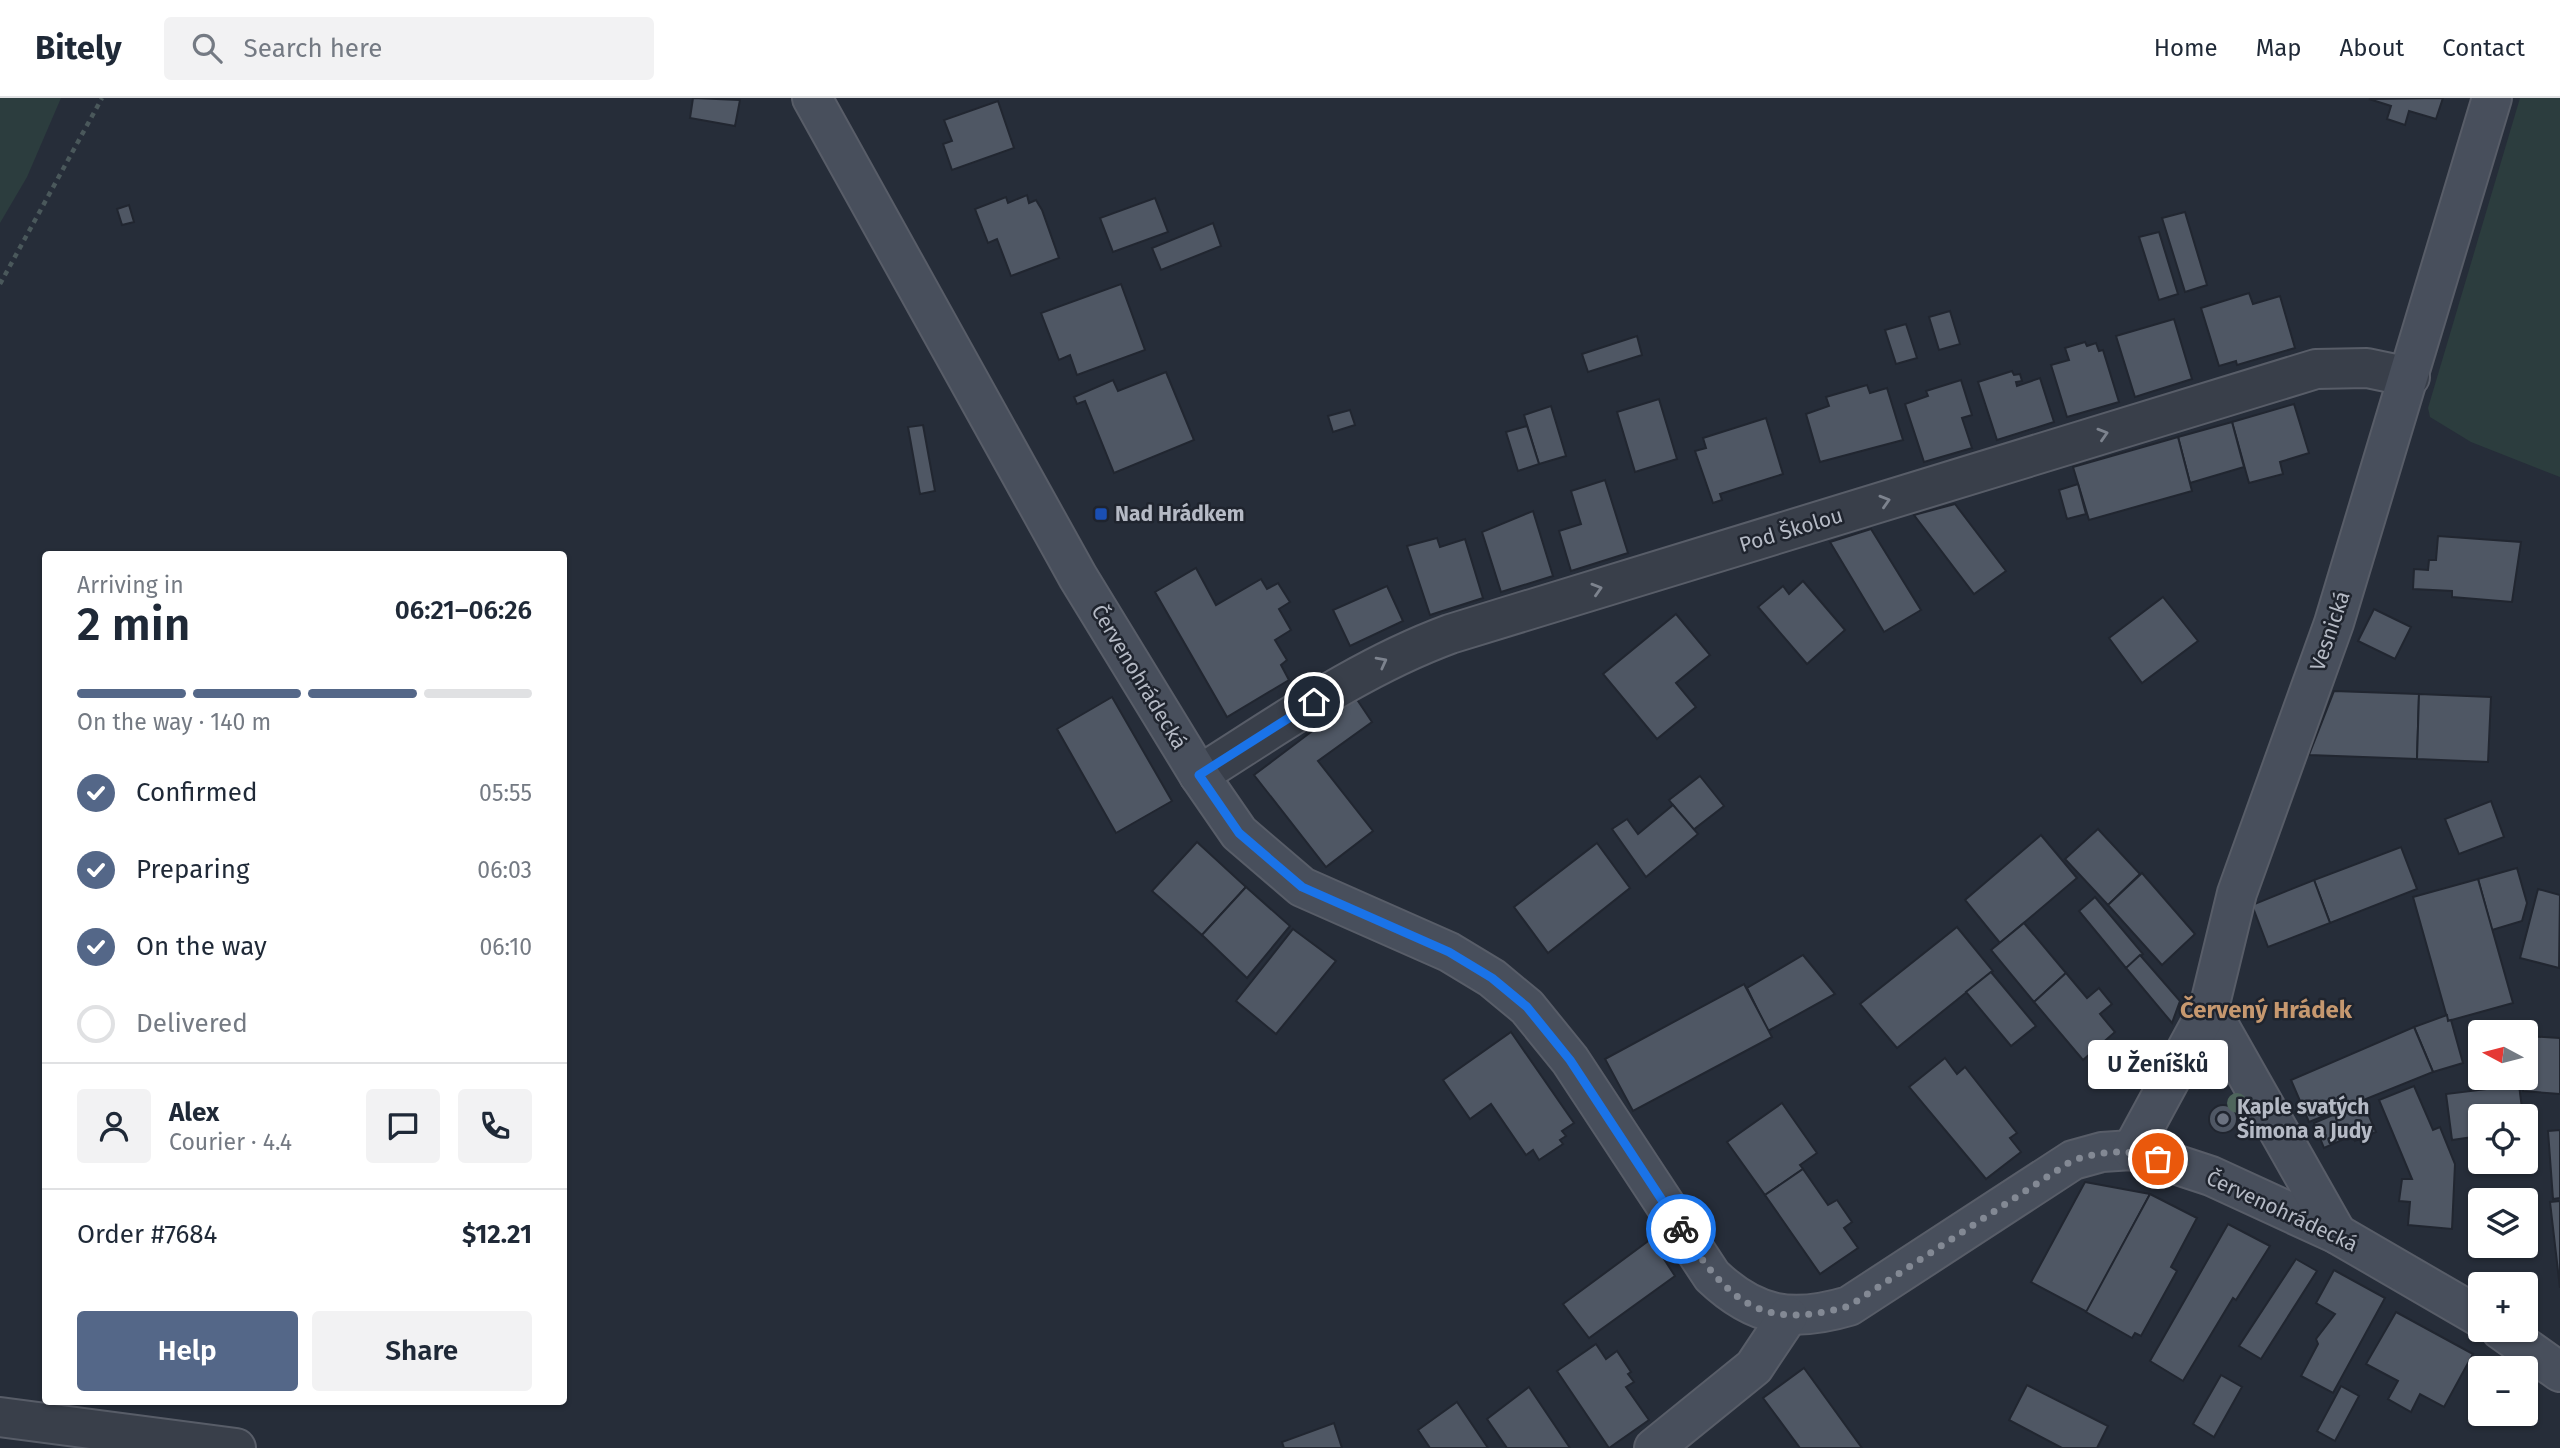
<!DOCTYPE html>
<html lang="en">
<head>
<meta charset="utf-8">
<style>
  :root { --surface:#fff; --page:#f2f2f3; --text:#1f2937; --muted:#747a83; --line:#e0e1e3; --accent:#546788 }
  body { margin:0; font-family:"Fira Sans",sans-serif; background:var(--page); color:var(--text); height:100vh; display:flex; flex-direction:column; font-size:26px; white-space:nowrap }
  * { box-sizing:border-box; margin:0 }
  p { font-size:23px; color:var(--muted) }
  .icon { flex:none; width:38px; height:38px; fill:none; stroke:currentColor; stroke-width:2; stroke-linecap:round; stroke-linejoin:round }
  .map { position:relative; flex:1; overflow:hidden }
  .drawer { position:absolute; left:42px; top:453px; width:525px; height:854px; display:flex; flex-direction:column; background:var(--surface); border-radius:7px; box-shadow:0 2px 5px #0004 }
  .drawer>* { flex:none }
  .needle { width:46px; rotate:277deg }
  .controls { position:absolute; left:2468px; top:922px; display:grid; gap:14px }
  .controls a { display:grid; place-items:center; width:70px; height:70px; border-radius:7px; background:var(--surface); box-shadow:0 2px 5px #0004; font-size:35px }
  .pin { position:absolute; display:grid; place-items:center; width:60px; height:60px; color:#fff; margin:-30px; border:4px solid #fff; border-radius:50%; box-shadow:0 2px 7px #0007 }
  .courier { position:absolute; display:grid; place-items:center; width:70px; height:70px; margin:-35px; border:5px solid #1a73e8; border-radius:50%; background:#fff; color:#222; box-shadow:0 2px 9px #0007 }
  .bubble { position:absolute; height:49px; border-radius:7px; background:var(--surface); box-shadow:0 2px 5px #0004; font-size:23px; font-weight:600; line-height:49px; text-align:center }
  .headline em { font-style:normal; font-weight:600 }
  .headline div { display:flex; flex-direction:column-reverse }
  .headline { display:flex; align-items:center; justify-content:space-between; height:119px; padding:0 35px }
  h1 { font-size:46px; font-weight:600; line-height:52px }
  .bar { display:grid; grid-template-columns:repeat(4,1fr); gap:10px 7px; align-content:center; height:84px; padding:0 35px }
  .bar i { height:9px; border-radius:5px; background:var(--line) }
  .bar .active { background:var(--accent) }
  .bar p { grid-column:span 4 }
  .line { display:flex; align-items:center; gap:18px; padding:0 35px; border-top:2px solid var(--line) }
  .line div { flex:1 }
  .round { display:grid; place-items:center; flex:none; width:74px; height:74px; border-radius:7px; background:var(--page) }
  ol { padding:0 35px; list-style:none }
  li { display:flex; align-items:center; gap:21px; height:77px }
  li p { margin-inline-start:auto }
  li .icon { padding:7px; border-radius:50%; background:var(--accent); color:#fff; stroke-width:4 }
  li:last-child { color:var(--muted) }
  li i { width:38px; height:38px; border:4px solid var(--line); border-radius:50% }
  .button { display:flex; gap:14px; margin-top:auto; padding:14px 35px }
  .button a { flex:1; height:80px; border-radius:7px; background:var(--accent); color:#fff; font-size:28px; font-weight:600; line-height:80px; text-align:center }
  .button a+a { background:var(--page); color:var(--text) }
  header { display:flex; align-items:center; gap:42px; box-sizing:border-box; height:98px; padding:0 35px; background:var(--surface); border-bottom:2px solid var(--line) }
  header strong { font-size:33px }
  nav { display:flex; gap:38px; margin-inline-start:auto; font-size:24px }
  .search { width:490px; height:63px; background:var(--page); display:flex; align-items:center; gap:18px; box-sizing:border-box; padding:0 24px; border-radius:7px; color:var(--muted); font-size:26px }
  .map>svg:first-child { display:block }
  .green { fill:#2c3d3e }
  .building { fill:#4f5764; stroke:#212630; stroke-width:2 }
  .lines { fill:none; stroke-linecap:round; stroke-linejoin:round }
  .street-casing { stroke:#585d68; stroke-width:42 }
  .secondary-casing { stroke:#585d68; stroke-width:42 }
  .path { stroke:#4a585b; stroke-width:4.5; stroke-dasharray:5 5; stroke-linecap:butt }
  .street { stroke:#393f4a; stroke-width:38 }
  .secondary { stroke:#484f5c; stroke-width:38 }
  .tree { fill:#4e655c }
  .oneway { stroke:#7d838e }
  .done { stroke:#838994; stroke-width:7; stroke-dasharray:0 12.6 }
  .route { stroke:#1a73e8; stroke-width:9 }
  .transit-dot { fill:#1a4fb4; stroke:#1f242e; stroke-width:2.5 }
  .worship-dot { fill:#6b7280; stroke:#1f242e; stroke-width:2.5 }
  .labels { text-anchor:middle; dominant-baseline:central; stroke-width:5; stroke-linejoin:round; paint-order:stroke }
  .poi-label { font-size:21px; font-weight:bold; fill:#b5bac5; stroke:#1f242e; text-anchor:start }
  .street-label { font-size:21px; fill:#b5bac5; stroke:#1f242e }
  .quarter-label { font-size:24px; font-weight:bold; fill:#c6986f; stroke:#1f242e }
</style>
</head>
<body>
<header>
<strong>Bitely</strong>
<div class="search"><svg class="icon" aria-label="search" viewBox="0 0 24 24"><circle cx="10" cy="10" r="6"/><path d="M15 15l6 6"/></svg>Search here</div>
<nav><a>Home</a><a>Map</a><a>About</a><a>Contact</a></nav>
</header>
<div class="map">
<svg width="2560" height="1350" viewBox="0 0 2560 1350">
  <rect width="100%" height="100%" fill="#262d39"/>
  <g class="green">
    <path d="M0 0H61L27 79 0 125Z"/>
    <path d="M2520 0H2560V379L2471 344 2430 319 2428 310Z"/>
  </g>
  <g class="building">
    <path d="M693 0 740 2 735 28 690 20Z"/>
    <path d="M2443 0 2436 21 2409 13 2405 27 2387 21 2391 8 2369 1Z"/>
    <path d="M998 3 1014 50 952 72 943 46 952 43 944 22Z"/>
    <path d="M1027 97 1029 105 1036 102 1042 112 1059 160 1011 178 997 141 988 145 975 111 1006 99 1008 105Z"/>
    <path d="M1155 100 1168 134 1113 154 1100 120Z"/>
    <path d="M129 107 134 124 122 127 117 111Z"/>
    <path d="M2185 114 2207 187 2185 194 2162 120Z"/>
    <path d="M1213 125 1221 148 1161 172 1152 150Z"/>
    <path d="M2159 134 2178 196 2159 202 2139 139Z"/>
    <path d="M1121 186 1145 252 1077 277 1070 257 1059 262 1041 215Z"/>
    <path d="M2249 195 2253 206 2280 198 2295 250 2237 267 2236 263 2219 268 2201 210Z"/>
    <path d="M1950 213 1960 246 1939 252 1929 219Z"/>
    <path d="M2174 221 2192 281 2135 299 2116 238Z"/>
    <path d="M1906 226 1917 260 1896 266 1885 232Z"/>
    <path d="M1637 238 1642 257 1588 274 1582 256Z"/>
    <path d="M2085 244 2087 248 2096 245 2099 253 2103 252 2119 304 2067 319 2051 267 2069 262 2065 250Z"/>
    <path d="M2012 273 2014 277 2020 276 2022 283 2016 284 2017 288 2040 280 2054 324 1997 342 1978 284Z"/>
    <path d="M1166 274 1194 342 1114 375 1085 303 1077 306 1074 299 1113 282 1118 293Z"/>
    <path d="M1961 282 1972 317 1962 320 1972 350 1924 364 1905 306 1928 298 1926 293Z"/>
    <path d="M1867 287 1870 295 1887 290 1903 342 1820 364 1806 316 1829 308 1826 299Z"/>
    <path d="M1659 301 1677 361 1635 374 1617 314Z"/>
    <path d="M2294 306 2309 355 2280 364 2283 376 2249 385 2232 324Z"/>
    <path d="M1551 308 1566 358 1539 366 1524 317Z"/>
    <path d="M1350 312 1355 327 1333 334 1328 318Z"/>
    <path d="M1766 320 1783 376 1720 396 1722 402 1713 405 1695 353 1706 350 1703 340Z"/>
    <path d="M2232 324 2244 369 2190 385 2178 339Z"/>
    <path d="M923 327 935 393 920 396 908 329Z"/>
    <path d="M1527 328 1539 366 1518 373 1506 334Z"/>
    <path d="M2178 339 2192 393 2089 422 2073 369Z"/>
    <path d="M1605 382 1628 455 1571 473 1559 433 1581 426 1571 393Z"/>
    <path d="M2078 386 2086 416 2067 421 2059 392Z"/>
    <path d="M1955 406 2006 473 1974 496 1914 417Z"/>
    <path d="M1533 413 1553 478 1501 494 1482 434Z"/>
    <path d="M1871 431 1921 512 1884 534 1830 444Z"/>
    <path d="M2438 438 2521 444 2512 504 2452 499V493L2413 491 2414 471 2428 472 2429 462H2436Z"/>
    <path d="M1437 440 1440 449 1465 441 1483 500 1430 517 1407 448Z"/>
    <path d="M1196 470 1216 507 1261 481 1267 491 1278 485 1290 504 1279 511 1291 532 1275 542 1287 562 1281 567 1289 582 1227 619 1155 494Z"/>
    <path d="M1803 483 1845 532 1807 566 1758 509 1783 488 1789 496Z"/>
    <path d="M1387 488 1403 523 1350 548 1333 512Z"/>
    <path d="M2163 499 2198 543 2142 585 2109 540Z"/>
    <path d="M2374 511 2411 529 2395 561 2358 543Z"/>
    <path d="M1676 516 1710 557 1676 585 1696 609 1657 641 1603 576Z"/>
    <path d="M2334 593 2419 596 2417 661 2309 657Z"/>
    <path d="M2419 596 2491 599 2488 664 2417 661Z"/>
    <path d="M1112 599 1172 703 1116 735 1057 631Z"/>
    <path d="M1356 600 1372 624 1318 663 1373 733 1326 769 1254 677Z"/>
    <path d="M1700 678 1724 708 1693 732 1669 702Z"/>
    <path d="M2491 703 2504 739 2459 756 2445 721Z"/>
    <path d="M1673 707 1698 736 1646 779 1612 731 1627 721 1638 736Z"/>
    <path d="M2098 731 2140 776 2108 807 2065 761Z"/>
    <path d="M2041 737 2077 780 2000 845 1965 802Z"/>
    <path d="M1197 744 1246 789 1202 837 1152 793Z"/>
    <path d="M1597 745 1630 790 1548 855 1514 809Z"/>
    <path d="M2401 749 2417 791 2330 825 2314 782Z"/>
    <path d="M2517 770 2527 805 2522 823 2492 832 2478 781Z"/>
    <path d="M2142 775 2195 836 2162 867 2108 807Z"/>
    <path d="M2478 781 2513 905 2448 923 2413 799Z"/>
    <path d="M2314 782 2330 825 2268 849 2252 807Z"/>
    <path d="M1246 789 1290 828 1247 880 1202 837Z"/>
    <path d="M2538 791 2560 797 2559 870 2520 860Z"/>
    <path d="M2095 799 2143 856 2126 870 2079 813Z"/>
    <path d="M2024 825 2066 875 2034 904 1991 852Z"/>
    <path d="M1957 829 1993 873 1897 950 1860 906Z"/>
    <path d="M1293 831 1336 863 1276 936 1236 903Z"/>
    <path d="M1803 857 1835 896 1768 933 1747 890Z"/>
    <path d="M2140 857 2180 903 2172 925 2126 870Z"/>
    <path d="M1991 874 2036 928 2011 948 1966 894Z"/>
    <path d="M2066 875 2087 900 2099 890 2112 906 2100 916 2115 934 2083 962 2034 904Z"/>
    <path d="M1744 886 1772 939 1633 1013 1605 961Z"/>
    <path d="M2447 917 2448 923 2451 922 2463 965 2433 974 2414 929Z"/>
    <path d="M2414 929 2433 974 2309 1024 2291 982Z"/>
    <path d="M1511 934 1574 1025 1562 1033 1566 1038 1560 1042 1563 1046 1539 1062 1533 1052 1526 1057 1491 1006 1470 1021 1443 982Z"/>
    <path d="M2526 938 2560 940V996L2523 993Z"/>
    <path d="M1945 960 1957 976 1965 969 2017 1035 2010 1040 2021 1054 1986 1081 1909 989Z"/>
    <path d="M2519 987 2523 1018H2480V1038L2452 1042 2446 996Z"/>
    <path d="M2414 988 2433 1032 2440 1029 2455 1066 2452 1131 2408 1127 2410 1104 2399 1103 2402 1081H2412L2379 1002Z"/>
    <path d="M2363 1004 2376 1034 2355 1043 2353 1037 2324 1050 2314 1025Z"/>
    <path d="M1782 1005 1817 1055 1800 1067 1803 1071 1765 1097 1727 1044Z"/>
    <circle cx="2223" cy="1021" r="14"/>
    <path d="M2560 1032V1100L2553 1101 2548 1033Z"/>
    <path d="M1803 1071 1828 1107 1837 1102 1852 1124 1844 1130 1858 1150 1820 1176 1765 1097Z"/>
    <path d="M2085 1084 2150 1096 2087 1214 2031 1184Z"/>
    <path d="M2150 1096 2197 1120 2171 1169 2177 1173 2141 1238 2135 1235 2132 1240 2086 1214Z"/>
    <path d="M2560 1103V1190L2550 1104Z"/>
    <path d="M2228 1126 2270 1148 2236 1202 2233 1200 2183 1283 2150 1263Z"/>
    <path d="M1651 1141 1675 1178 1589 1240 1563 1206Z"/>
    <path d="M2296 1161 2317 1173 2261 1261 2239 1248Z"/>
    <path d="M2334 1172 2385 1200 2333 1295 2301 1278 2318 1246 2316 1241 2335 1216 2316 1205Z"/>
    <path d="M2396 1214 2473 1256 2444 1309 2420 1296 2411 1314 2388 1301 2398 1283 2366 1266Z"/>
    <path d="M1596 1246 1606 1261 1617 1253 1631 1274 1628 1276 1634 1284 1626 1289 1649 1322 1609 1350 1557 1273Z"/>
    <path d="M1804 1270 1862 1350H1800L1763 1300Z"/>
    <path d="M2221 1277 2242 1289 2214 1339 2193 1326Z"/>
    <path d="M2027 1287 2108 1328 2097 1350H2062L2009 1322Z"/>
    <path d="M2341 1288 2359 1298 2335 1343 2317 1333Z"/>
    <path d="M1529 1289 1570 1350H1507L1487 1321Z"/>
    <path d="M1457 1304 1488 1350H1430L1418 1332Z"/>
    <path d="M1334 1325 1342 1350H1284L1282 1344Z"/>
  </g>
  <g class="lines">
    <g class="street-casing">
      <g id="street">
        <path d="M1199 677C1282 625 1358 570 1450 536L2316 271 2367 270 2410 279"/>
        <path d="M0 1319 236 1350"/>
      </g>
    </g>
    <g class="secondary-casing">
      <g id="secondary">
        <path d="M812 0 1078 479 1199 677 1239 735 1302 789 1449 854 1492 880 1527 909 1570 962 1712 1178C1755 1219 1792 1225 1849 1208L2073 1062 2102 1054 2132 1052 2211 1078 2337 1136 2480 1219"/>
        <path d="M2209 910 2337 1136"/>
        <path d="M2132 1052 2209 910 2237 795 2334 525 2492 0"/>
        <path d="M2501 1232 2560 1274"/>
        <path d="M1654 1350 1754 1269 1788 1218"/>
      </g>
    </g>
    <path class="path" d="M0 186 102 0"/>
    <use href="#street" class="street"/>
    <use href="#secondary" class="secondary"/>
  </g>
  <circle class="tree" cx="2237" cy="1005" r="10"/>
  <defs><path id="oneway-chevron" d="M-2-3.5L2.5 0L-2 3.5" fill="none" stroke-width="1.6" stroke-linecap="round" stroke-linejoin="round" transform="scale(1.75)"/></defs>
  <g class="oneway">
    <use href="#oneway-chevron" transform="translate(2103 336) rotate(-17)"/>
    <use href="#oneway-chevron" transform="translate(1885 403) rotate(-17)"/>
    <use href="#oneway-chevron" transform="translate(1597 491) rotate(-17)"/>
    <use href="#oneway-chevron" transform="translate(1382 564) rotate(-28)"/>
  </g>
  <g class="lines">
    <path class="done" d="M1681 1131C1728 1202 1759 1234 1849 1208L2073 1062C2106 1053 2125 1050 2158 1061"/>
    <path class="route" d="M1314 604 1199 677 1239 735 1302 789 1449 854 1492 880 1527 909 1570 962 1681 1131"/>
  </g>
  <rect class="transit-dot" x="1094" y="409" width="14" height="14" rx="3.5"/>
  <circle class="worship-dot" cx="2223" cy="1021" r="7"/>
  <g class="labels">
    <g class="poi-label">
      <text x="1115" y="416">Nad Hrádkem</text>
      <text x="2237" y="1009">Kaple svatých<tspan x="2237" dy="24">Šimona a Judy</tspan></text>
    </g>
    <g class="street-label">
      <text transform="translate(1791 432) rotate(-17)">Pod Školou</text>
      <text transform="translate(2330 533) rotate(-71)">Vesnická</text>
      <text transform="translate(1139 579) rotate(59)">Červenohrádecká</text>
      <text transform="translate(2282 1113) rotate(25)">Červenohrádecká</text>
    </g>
    <g class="quarter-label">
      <text x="2266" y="912">Červený Hrádek</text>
    </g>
  </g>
</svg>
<div class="controls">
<a><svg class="needle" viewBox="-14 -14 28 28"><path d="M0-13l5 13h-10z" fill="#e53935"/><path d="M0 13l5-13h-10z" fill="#747a83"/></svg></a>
<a><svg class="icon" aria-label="locate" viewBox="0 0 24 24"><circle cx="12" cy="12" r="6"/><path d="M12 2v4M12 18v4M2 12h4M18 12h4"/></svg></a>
<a><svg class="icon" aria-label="layers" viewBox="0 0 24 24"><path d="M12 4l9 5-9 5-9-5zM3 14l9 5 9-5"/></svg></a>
<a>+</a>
<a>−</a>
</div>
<div class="pin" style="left:2158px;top:1061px;background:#ea580c"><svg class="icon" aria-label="bag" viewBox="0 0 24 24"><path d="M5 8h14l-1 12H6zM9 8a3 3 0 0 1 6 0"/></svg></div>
<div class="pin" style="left:1314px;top:604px;background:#1f2937"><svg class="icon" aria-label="home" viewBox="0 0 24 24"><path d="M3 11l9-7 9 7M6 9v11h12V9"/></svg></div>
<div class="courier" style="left:1681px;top:1131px"><svg class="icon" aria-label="bike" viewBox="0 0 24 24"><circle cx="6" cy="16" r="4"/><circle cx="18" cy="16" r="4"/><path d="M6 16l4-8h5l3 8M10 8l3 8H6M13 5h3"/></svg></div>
<div class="bubble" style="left:2088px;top:942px;width:140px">U Ženíšků</div>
<section class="drawer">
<div class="headline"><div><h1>2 min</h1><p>Arriving in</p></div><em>06:21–06:26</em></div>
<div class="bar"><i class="active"></i><i class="active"></i><i class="active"></i><i></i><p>On the way · 140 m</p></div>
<ol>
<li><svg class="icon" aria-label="check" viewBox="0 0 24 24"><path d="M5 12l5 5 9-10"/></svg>Confirmed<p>05:55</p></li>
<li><svg class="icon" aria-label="check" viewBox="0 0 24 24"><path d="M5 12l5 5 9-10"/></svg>Preparing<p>06:03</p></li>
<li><svg class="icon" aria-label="check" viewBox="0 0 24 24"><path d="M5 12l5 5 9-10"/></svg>On the way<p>06:10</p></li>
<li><i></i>Delivered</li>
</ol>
<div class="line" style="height:126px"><a class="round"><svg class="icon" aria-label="person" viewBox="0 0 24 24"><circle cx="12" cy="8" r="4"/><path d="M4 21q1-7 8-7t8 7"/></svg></a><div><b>Alex</b><p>Courier · 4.4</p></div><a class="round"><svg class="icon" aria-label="chat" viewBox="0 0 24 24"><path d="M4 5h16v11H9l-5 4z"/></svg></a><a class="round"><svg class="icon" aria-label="phone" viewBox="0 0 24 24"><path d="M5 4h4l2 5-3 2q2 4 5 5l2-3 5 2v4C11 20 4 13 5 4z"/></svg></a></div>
<div class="line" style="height:91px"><div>Order #7684</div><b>$12.21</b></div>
<div class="button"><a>Help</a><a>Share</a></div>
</section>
</div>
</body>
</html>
